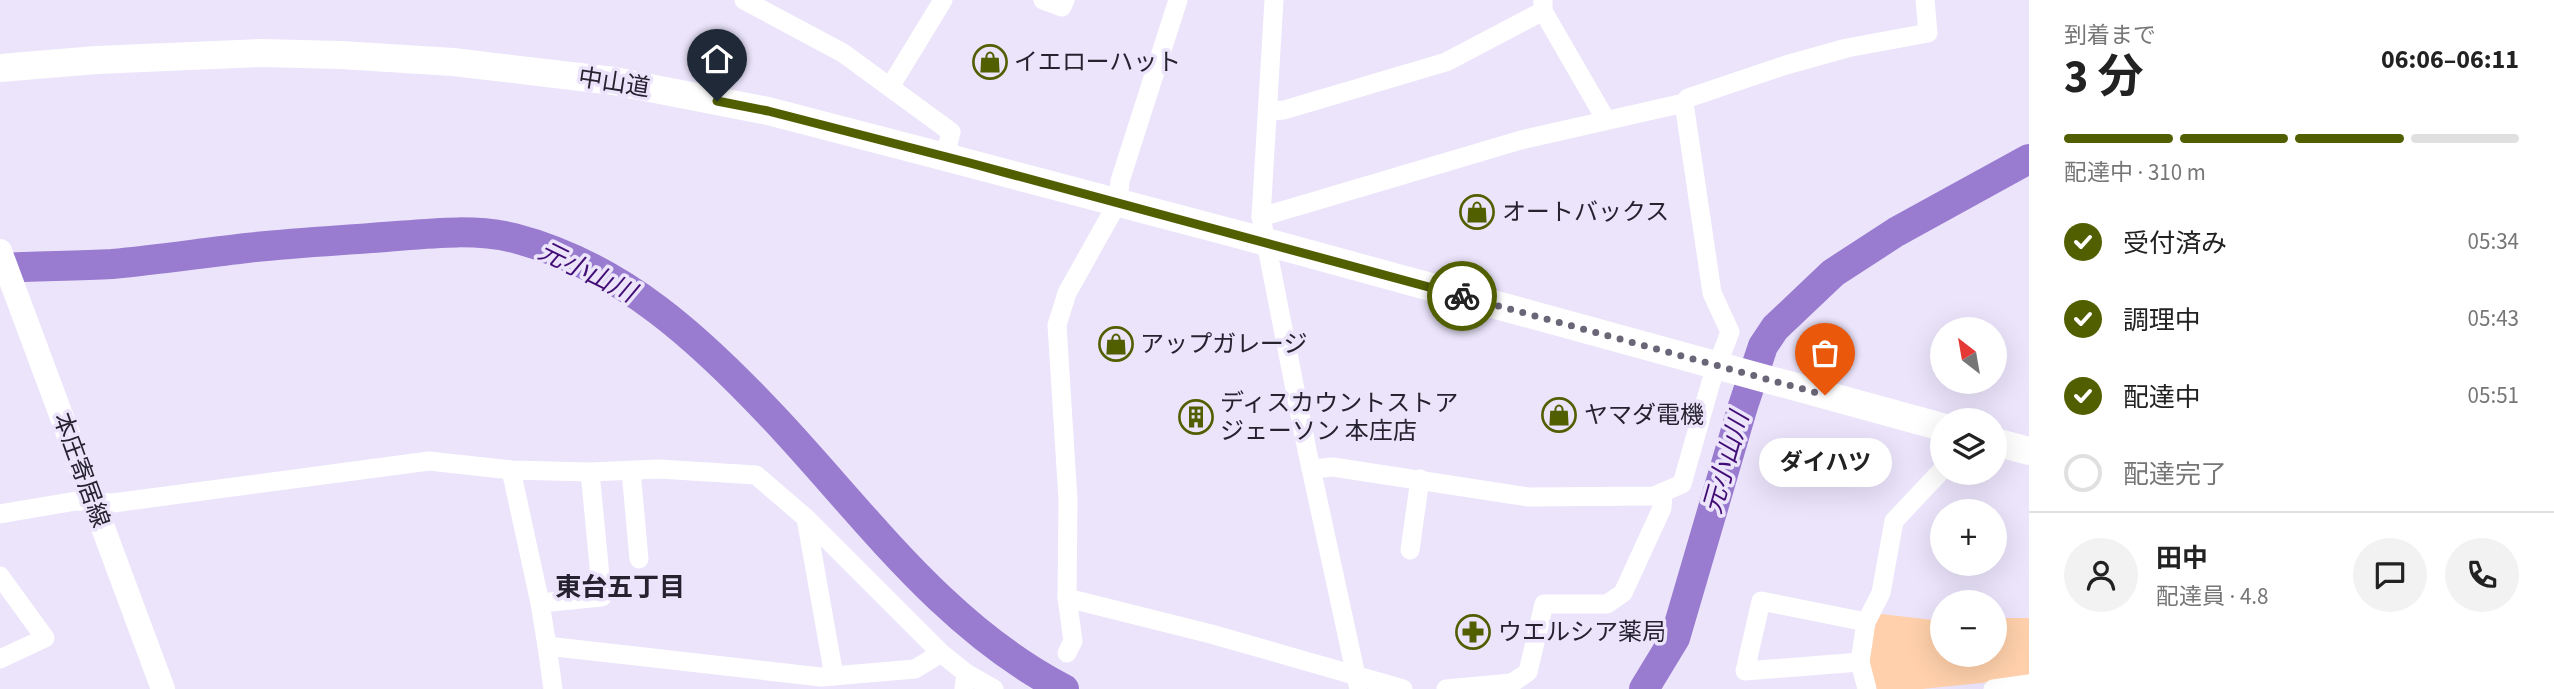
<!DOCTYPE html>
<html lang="ja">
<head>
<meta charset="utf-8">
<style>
  :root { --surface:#fff; --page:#f2f2f2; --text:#222; --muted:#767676; --line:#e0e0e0; --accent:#515f00 }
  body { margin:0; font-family:"Source Sans 3","Noto Sans JP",sans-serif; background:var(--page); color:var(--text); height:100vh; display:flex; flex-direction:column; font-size:26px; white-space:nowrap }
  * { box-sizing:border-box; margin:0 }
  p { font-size:23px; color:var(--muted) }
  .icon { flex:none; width:38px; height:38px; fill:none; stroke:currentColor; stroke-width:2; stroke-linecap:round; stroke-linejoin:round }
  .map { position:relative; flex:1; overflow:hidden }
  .panel { display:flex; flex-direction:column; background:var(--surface); width:525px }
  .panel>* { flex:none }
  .needle { width:46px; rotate:329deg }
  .controls { position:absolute; left:1930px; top:317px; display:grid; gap:14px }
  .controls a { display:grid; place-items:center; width:77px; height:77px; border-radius:50%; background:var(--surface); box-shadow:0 7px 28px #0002; font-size:35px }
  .pin { position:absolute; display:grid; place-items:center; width:60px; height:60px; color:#fff; margin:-72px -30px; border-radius:50% 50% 50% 0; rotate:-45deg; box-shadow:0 0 7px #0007 }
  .pin .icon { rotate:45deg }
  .courier { position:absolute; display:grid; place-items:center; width:70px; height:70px; margin:-35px; border:5px solid #515f00; border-radius:50%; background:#fff; color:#222; box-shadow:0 2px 9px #0007 }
  .bubble { position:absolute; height:49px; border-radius:24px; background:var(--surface); box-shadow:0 7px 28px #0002; font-size:23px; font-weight:700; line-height:49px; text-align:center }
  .head em { font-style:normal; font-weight:700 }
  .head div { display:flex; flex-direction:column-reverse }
  .head { display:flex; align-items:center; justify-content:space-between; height:119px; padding:0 35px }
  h1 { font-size:46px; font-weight:700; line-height:52px }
  .bar { display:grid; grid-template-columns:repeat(4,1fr); gap:10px 7px; align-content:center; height:84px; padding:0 35px }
  .bar i { height:9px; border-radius:5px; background:var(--line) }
  .bar .current { background:var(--accent) }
  .bar p { grid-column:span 4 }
  .line { display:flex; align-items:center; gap:18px; padding:0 35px; border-top:2px solid var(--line) }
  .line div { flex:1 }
  .round { display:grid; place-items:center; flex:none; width:74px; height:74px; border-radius:37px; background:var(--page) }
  ol { padding:0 35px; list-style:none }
  li { display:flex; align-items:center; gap:21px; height:77px }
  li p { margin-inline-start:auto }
  li .icon { padding:7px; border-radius:50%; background:var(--accent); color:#fff; stroke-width:4 }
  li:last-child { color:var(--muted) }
  li i { width:38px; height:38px; border:4px solid var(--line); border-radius:50% }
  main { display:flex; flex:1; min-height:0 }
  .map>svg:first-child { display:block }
  .green { fill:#ffd0ab }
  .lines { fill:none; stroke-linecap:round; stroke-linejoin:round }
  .river { stroke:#997bcf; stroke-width:30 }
  .minor { stroke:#fff; stroke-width:19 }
  .major { stroke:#fff; stroke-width:24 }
  .highway { stroke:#fff; stroke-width:28 }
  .done { stroke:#6b6677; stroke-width:7; stroke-dasharray:0 12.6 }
  .route { stroke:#515f00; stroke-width:9 }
  .labels { text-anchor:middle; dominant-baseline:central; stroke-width:7; stroke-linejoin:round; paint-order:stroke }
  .poi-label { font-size:24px; fill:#262230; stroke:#ebe4fb; text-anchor:start }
  .street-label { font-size:24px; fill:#262230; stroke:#ebe4fb }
  .water-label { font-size:26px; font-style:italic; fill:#420e75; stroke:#ebe4fb }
  .neighbourhood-label { font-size:26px; font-weight:bold; fill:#262230; stroke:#ebe4fb }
</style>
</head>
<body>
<main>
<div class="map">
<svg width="2029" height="689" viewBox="0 0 2029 689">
  <rect width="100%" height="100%" fill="#ebe4fb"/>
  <path class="green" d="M1881 614 1942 621V654H1995V618H2029V678L1922 689H1873C1868 654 1863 647 1881 614Z"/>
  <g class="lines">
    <g class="river">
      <path d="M0 268C37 266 75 266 112 264 157 260 202 253 247 248 289 243 330 241 371 238 418 235 468 227 514 238 622 266 701 340 775 419 865 515 944 627 1064 689"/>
      <path d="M1644 689 1675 638 1743 406 1763 346 1775 328 1833 273 1896 232 2029 159"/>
    </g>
    <g class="minor">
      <path d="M744 0 843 53 951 132 945 157"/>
      <path d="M1043 0 1062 7 1065 0"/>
      <path d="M1178 0 1120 181 1118 202 1067 293 1057 325 1068 500 1067 598 1211 634 1403 689"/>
      <path d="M1274 0 1261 217 1307 450 1358 685"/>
      <path d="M1543 0V11L1606 120"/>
      <path d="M890 87 943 0"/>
      <path d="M1268 111 1284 110 1446 62 1543 11"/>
      <path d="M1261 217 1521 140 1684 103 1688 98 1786 65 1847 48 1928 33 1925 0"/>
      <path d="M1311 469 1333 467 1528 497 1654 496 1682 484 1711 382 1730 332 1712 293 1684 103"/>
      <path d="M511 470 540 603 547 646 821 677 915 669 941 653 966 673 964 689"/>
      <path d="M631 471 639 559"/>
      <path d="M0 514 76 501 113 503 429 461 511 470 590 472 659 469 756 475 806 518 941 653"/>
      <path d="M806 518 834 676"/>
      <path d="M1410 550 1420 479"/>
      <path d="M0 576 45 638 0 659"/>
      <path d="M540 603 602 597 590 472"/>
      <path d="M547 646 553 689"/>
      <path d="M1067 653 1073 641 1067 598"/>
      <path d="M1860 662 1745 671 1761 601 1866 622"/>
      <path d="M966 673 994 689"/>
      <path d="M1446 689 1512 683 1528 672 1544 604H1607L1623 593 1662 508 1663 492"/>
      <path d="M1867 689 1860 662 1866 622 1881 593 1894 521 1942 470"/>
      <path d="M1993 689 2029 684"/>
    </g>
    <path class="major" d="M0 251 163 689"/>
    <g class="highway">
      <path d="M0 68 96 60 260 53 341 55 453 62 614 81 768 111 945 157 1237 234 1942 427"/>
      <path d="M1995 442 2029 451"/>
    </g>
  </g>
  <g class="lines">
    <path class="done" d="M1462 296 1825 395"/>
    <path class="route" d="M717 101 768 111 970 163 1462 296"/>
  </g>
  <defs>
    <g id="shop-ring" transform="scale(1.75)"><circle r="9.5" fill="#ebe4fb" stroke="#515f00" stroke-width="1.5"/><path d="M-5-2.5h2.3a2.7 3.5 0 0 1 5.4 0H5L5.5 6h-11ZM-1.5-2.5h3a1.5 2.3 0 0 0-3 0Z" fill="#515f00"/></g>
    <g id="building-ring" transform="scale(1.75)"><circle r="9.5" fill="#ebe4fb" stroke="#515f00" stroke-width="1.5"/><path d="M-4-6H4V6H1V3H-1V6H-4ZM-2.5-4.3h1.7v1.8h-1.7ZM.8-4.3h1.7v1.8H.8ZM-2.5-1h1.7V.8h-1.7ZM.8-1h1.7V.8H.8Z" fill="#515f00"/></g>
    <g id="pharmacy-ring" transform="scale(1.75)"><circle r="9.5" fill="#ebe4fb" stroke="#515f00" stroke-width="1.5"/><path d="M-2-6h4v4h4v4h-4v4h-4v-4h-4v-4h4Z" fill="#515f00"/></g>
  </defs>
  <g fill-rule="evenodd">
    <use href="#shop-ring" x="990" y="62"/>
    <use href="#shop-ring" x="1477" y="212"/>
    <use href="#shop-ring" x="1116" y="344"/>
    <use href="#shop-ring" x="1559" y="415"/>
    <use href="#building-ring" x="1196" y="417"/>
    <use href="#pharmacy-ring" x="1473" y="632"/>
  </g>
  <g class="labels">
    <g class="poi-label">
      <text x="1014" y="62">イエローハット</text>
      <text x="1502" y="212">オートバックス</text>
      <text x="1140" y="344">アップガレージ</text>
      <text x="1220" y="403">ディスカウントストア<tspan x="1220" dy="28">ジェーソン 本庄店</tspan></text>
      <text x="1584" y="415">ヤマダ電機</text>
      <text x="1498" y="632">ウエルシア薬局</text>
    </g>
    <g class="street-label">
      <text transform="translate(614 83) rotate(9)">中山道</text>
      <text transform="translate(81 470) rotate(70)">本庄寄居線</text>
    </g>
    <g class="water-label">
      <text transform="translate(587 272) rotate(26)">元小山川</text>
      <text transform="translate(1726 463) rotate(-74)">元小山川</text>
    </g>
    <g class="neighbourhood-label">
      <text x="620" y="587">東台五丁目</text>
    </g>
  </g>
</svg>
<div class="controls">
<a><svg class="needle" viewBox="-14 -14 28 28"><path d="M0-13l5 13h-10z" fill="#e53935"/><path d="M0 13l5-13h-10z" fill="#767676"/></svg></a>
<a><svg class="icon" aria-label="layers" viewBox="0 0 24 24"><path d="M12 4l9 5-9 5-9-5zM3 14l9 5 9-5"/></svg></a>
<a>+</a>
<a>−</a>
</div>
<div class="pin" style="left:1825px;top:395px;background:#ea580c"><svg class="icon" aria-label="bag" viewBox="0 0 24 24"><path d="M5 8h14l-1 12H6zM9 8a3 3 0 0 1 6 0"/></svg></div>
<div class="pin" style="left:717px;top:101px;background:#1f2937"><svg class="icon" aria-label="home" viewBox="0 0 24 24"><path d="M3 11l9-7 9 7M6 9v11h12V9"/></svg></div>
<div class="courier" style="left:1462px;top:296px"><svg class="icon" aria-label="bike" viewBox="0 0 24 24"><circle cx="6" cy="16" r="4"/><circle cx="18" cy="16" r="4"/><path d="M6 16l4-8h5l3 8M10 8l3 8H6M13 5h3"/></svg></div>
<div class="bubble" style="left:1759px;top:438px;width:133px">ダイハツ</div>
</div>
<section class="panel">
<div class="head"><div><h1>3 分</h1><p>到着まで</p></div><em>06:06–06:11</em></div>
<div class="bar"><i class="current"></i><i class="current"></i><i class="current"></i><i></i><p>配達中 · 310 m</p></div>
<ol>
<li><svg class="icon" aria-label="check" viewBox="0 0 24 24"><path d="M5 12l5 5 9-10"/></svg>受付済み<p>05:34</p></li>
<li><svg class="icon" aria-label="check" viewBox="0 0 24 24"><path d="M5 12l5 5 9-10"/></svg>調理中<p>05:43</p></li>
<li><svg class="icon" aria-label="check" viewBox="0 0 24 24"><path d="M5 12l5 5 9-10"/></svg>配達中<p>05:51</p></li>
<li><i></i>配達完了</li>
</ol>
<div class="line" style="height:126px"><a class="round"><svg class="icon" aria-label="person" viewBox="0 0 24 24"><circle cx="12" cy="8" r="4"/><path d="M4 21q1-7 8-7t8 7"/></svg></a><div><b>田中</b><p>配達員 · 4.8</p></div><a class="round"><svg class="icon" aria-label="chat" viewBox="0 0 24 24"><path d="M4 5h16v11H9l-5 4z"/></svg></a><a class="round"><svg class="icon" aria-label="phone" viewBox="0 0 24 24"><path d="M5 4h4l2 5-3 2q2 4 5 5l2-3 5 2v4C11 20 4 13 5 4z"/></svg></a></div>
</section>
</main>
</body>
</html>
